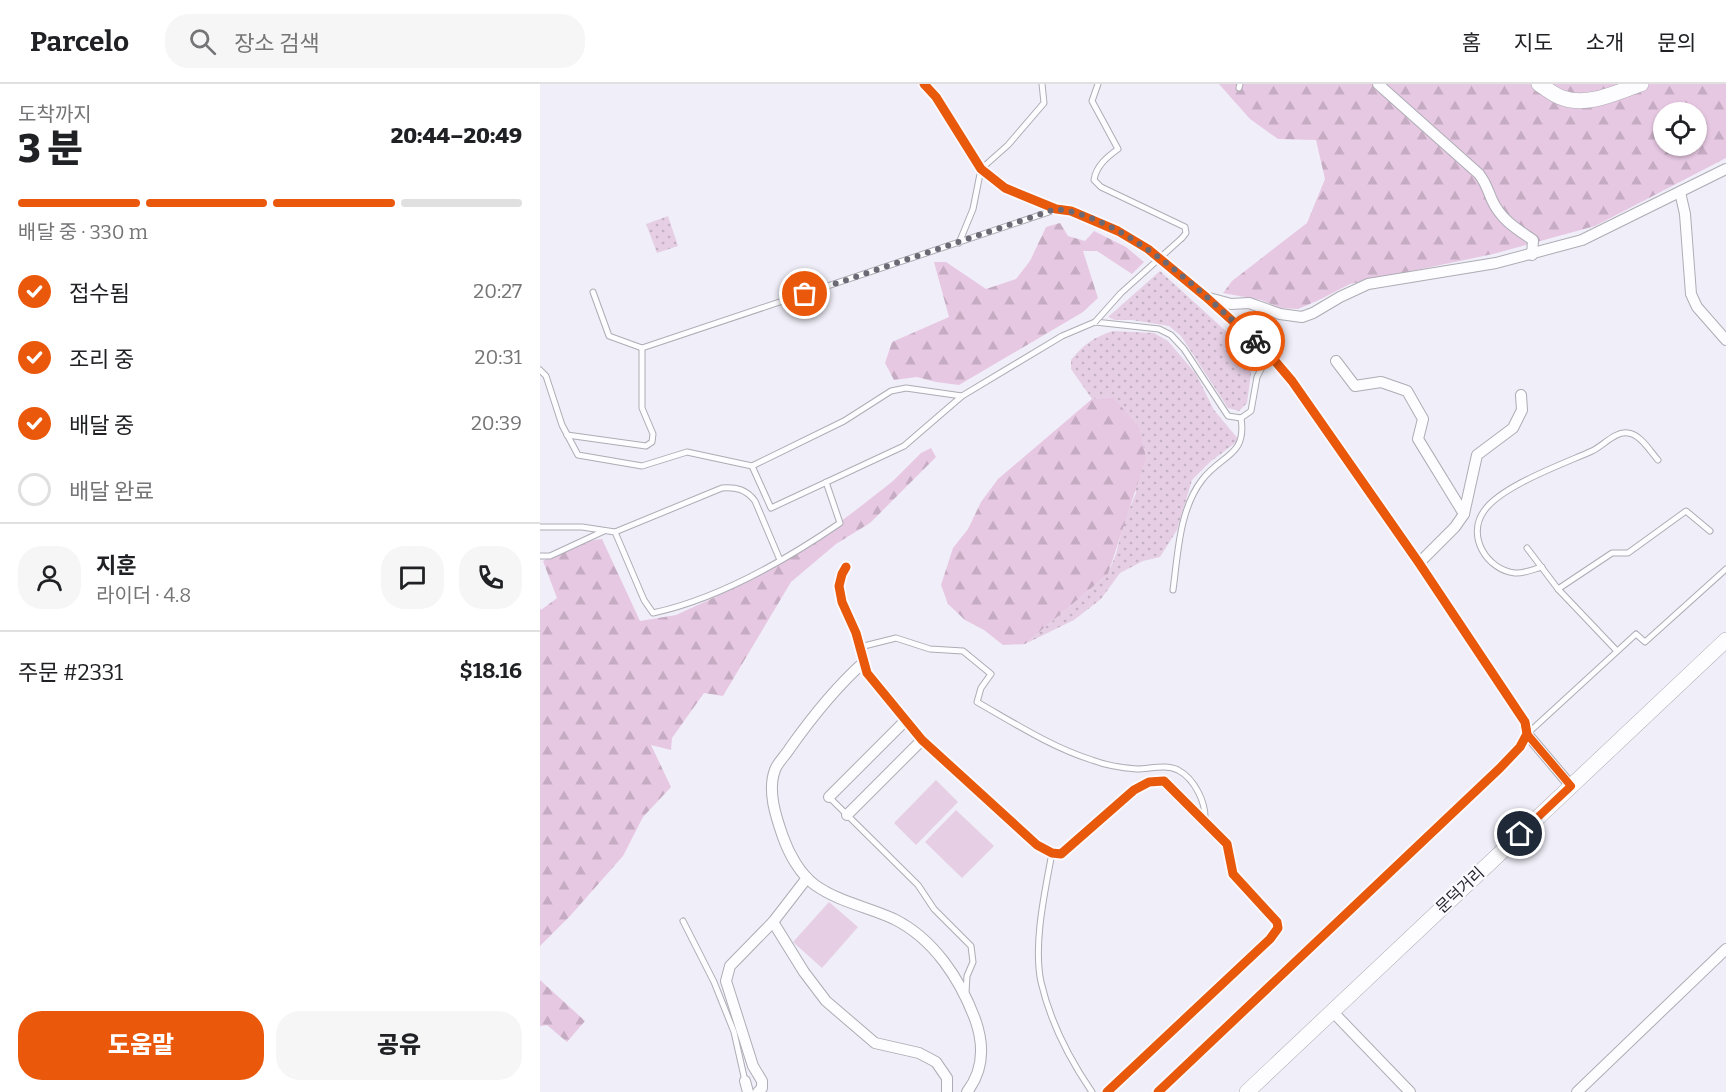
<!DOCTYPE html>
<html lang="ko">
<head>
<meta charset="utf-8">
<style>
  :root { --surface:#fff; --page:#f6f6f6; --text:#202124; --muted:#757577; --line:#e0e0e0; --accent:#ea580c }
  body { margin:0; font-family:Bitter,"Noto Sans KR",serif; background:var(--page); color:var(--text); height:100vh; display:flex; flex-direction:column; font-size:22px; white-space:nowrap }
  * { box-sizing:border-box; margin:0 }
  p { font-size:20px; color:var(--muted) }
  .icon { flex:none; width:33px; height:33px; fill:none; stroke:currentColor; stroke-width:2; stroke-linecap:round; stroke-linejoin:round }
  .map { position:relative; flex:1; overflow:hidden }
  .panel { display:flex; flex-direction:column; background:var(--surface); width:540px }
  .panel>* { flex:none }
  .buttons { position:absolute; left:1113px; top:18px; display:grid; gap:12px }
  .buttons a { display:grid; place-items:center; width:54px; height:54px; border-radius:50%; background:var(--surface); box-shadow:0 2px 4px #0004; font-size:30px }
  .pin { position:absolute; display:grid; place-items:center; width:51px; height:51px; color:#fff; margin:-26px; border:3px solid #fff; border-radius:50%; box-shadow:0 2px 6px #0007 }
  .courier { position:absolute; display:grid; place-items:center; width:60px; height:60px; margin:-30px; border:4px solid #ea580c; border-radius:50%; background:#fff; color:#222; box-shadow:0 2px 8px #0007 }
  .overview em { font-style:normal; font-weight:800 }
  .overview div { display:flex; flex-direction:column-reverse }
  .overview { display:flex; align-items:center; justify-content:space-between; height:102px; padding:0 18px }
  h1 { font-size:39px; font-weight:800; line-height:45px }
  .bar { display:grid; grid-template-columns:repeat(4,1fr); gap:9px 6px; align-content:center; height:72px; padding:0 18px }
  .bar i { height:8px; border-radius:4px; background:var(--line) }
  .bar .current { background:var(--accent) }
  .bar p { grid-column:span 4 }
  .line { display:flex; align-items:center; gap:15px; padding:0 18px; border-top:2px solid var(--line) }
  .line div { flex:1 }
  .round { display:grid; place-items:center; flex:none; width:63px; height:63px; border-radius:24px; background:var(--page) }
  ol { padding:0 18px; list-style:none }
  li { display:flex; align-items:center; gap:18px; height:66px }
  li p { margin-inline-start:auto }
  li .icon { padding:6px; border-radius:50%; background:var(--accent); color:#fff; stroke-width:4 }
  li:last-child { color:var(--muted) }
  li i { width:33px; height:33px; border:3px solid var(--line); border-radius:50% }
  .primary-button { display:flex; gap:12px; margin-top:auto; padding:12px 18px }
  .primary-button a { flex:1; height:69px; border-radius:24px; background:var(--accent); color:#fff; font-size:24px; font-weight:800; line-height:69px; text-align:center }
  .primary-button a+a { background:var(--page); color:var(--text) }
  header { display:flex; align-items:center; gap:36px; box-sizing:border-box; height:84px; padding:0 30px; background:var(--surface); border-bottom:2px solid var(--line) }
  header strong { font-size:28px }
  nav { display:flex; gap:33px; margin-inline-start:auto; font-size:21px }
  .search { width:420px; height:54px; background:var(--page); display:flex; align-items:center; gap:15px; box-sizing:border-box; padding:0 21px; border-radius:24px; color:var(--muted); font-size:22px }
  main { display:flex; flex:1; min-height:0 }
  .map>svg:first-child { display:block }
  .grass { fill:url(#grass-dots) }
  .forest { fill:url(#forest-firs); fill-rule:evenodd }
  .pitch { fill:#e6cfe4 }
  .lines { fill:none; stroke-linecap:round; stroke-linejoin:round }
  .lane-casing { stroke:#adadb5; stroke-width:7 }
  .street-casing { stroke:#adadb5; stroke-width:12 }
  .secondary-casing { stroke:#adadb5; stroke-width:16 }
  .lane { stroke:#fdfcfe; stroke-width:5 }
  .street { stroke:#fdfcfe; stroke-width:10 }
  .secondary { stroke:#fdfcfe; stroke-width:15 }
  .lane-bridge-casing { stroke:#adadb5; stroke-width:7; stroke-linecap:butt }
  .lane-bridge { stroke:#fdfcfe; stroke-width:5 }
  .cycleway-casing { stroke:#fafaff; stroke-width:13 }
  .cycleway { stroke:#e8590c; stroke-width:9 }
  .done { stroke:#6b6a74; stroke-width:6; stroke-dasharray:0 10.8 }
  .route { stroke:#ea580c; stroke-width:8 }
  .labels { text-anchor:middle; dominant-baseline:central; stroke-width:4.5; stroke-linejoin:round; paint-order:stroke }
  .street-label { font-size:16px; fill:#24232d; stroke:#fafaff }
</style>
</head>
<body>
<header>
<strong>Parcelo</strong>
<div class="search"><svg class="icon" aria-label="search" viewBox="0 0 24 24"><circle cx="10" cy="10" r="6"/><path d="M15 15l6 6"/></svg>장소 검색</div>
<nav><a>홈</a><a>지도</a><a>소개</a><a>문의</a></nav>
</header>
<main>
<section class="panel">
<div class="overview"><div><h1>3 분</h1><p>도착까지</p></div><em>20:44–20:49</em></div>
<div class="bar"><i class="current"></i><i class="current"></i><i class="current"></i><i></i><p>배달 중 · 330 m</p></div>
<ol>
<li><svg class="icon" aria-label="check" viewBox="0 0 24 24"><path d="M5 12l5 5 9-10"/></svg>접수됨<p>20:27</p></li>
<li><svg class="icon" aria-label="check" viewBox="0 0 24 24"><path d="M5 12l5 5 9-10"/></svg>조리 중<p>20:31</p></li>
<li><svg class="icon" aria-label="check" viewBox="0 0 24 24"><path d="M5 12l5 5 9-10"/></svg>배달 중<p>20:39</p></li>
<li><i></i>배달 완료</li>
</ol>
<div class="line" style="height:108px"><a class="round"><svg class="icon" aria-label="person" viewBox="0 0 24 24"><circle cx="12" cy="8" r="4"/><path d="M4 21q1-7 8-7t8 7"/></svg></a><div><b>지훈</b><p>라이더 · 4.8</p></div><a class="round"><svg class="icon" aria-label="chat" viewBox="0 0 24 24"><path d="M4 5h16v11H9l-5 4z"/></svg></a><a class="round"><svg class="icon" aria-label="phone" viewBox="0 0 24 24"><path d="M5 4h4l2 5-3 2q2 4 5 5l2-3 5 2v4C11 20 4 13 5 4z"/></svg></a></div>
<div class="line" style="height:78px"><div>주문 #2331</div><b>$18.16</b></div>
<div class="primary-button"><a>도움말</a><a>공유</a></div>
</section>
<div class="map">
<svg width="1186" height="1008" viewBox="0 0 1186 1008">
  <defs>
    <pattern id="grass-dots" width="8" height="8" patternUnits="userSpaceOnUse" patternTransform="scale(1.5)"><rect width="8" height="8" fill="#e6cfe4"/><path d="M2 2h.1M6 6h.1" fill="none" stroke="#c5b1c4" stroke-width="1.8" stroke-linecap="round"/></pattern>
    <pattern id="forest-firs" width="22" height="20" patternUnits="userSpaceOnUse" patternTransform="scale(1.5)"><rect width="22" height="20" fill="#e7c8e3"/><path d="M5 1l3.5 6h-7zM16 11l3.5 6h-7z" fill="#c6acc3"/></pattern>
  </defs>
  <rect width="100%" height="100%" fill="#f0eef8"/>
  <g class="grass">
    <path d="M128 132 138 162 117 169 106 140Z"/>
    <path d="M620 187 711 270 713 274 707 319 699 327 688 324 641 252 629 242 592 236H575L568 233Z"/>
    <path d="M573 247 614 249 628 257 656 290 674 326 699 356 670 378 652 396 637 446 620 473 603 477 580 489 561 515 534 536 485 560 568 490 576 470 584 438 596 409 573 313 552 315 531 285V276C543 261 554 253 573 247Z"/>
  </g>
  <g class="forest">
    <path d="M679 0H1186V74L1055 142 953 170 810 200 779 216 758 225 741 224 721 216 683 209 692 197 767 139 785 95 776 56 738 55 710 35ZM1124 28H1156V62H1124Z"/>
    <path d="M520 139 528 152 545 157 554 147 586 163 604 178 592 190 557 167H543L558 214 543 228 419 301 396 298 377 293 354 296 345 279 352 258 409 233 394 178H406L446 205 476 195 490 177 506 143Z"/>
    <path d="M573 313 599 343 606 374 568 490 485 560 463 561 444 546 425 536 408 520 401 501 413 464 428 445 441 418 458 395 552 315Z"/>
    <path d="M391 364 396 373 330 439 296 460 251 498 183 612 164 609 132 654 131 666 111 661 131 703 103 733 83 772 30 832 0 862V524L1 526 17 514 3 477 33 459 62 455 100 537 136 531 212 496 254 472 316 426 353 397 381 369Z"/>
    <path d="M0 896 45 937 27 958 7 941 0 942Z"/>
  </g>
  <g class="pitch">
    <path d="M396 696 418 718 376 761 354 739Z"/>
    <path d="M416 726 454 762 422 794 385 758Z"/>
    <path d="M289 818 318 843 282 884 253 858Z"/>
  </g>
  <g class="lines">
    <g class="lane-casing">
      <g id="lane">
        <path d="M558 0 552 17 578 65C567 73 556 82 554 96L561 103 645 143 646 149 642 154"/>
        <path d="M699 4 700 0"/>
        <path d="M419 159 433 125 441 85 468 61 504 19 502 0"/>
        <path d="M53 208 69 252 102 264 515 126"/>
        <path d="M0 286 6 292 22 341 38 371 102 382 147 368 212 382 304 337 351 307 366 304 422 312"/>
        <path d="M27 351 106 362 112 358 113 350 102 324V264"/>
        <path d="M212 382 231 424 364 362 422 312 522 252 555 238 619 245 631 251 644 265 688 332 701 334 711 327 717 293 729 270"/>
        <path d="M0 443H42L75 448 104 516 113 529C178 515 246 476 300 439L286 398"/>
        <path d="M75 448 182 404C196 403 206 405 215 417L240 476"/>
        <path d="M987 464 1018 505 1077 567"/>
        <path d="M0 472H10L64 447"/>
        <path d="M1002 483C994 485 983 490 975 489 947 486 926 452 944 427 961 402 1023 380 1052 367 1063 362 1075 347 1088 349 1100 350 1110 367 1118 376"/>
        <path d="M1018 505 1072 469H1088L1146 427 1170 447"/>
        <path d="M633 506C638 470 639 426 662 396 682 370 707 372 701 334"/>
        <path d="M320 563 356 554 390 565 423 567 451 590 441 604 437 618C474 639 511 663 552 676 565 681 582 684 597 685 610 685 626 680 638 686 655 695 666 719 665 736"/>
        <path d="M987 650 1096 550 1105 558 1186 485"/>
        <path d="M289 713 378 801 394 825 431 862 433 878 427 892 426 908"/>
        <path d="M512 769C505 807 493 860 501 898 510 937 530 976 552 1008"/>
        <path d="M143 837 174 898 194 948 205 997"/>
      </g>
    </g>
    <g class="street-casing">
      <g id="street">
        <path d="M384 0 396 13 441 85 465 104 516 125 531 127 578 147 608 165 666 213 729 270 752 297 879 479 985 638 987 650 980 663 960 684 618 1008"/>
        <path d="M838 0 939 90C946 99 948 107 952 116 961 136 977 145 993 156L992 171"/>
        <path d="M1140 108 1145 130 1151 210 1157 223 1186 256"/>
        <path d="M669 214 691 220 709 219 740 230 762 233 773 229 800 213 828 200 956 179 1042 156 1186 85"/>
        <path d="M796 277 815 302 841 298 867 307 883 335 878 355 924 430"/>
        <path d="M879 479 915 443 924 430 937 371 973 344 982 326 981 311"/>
        <path d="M306 483 302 490 299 502 302 518 316 549 327 589 382 656 497 761 512 769 521 770 594 706 609 698 624 697 687 760 693 790 737 838 738 844 730 855 567 1008"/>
        <path d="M324 578C296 603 272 633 250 664 246 671 237 679 235 686 227 707 236 733 243 753 249 770 260 790 275 801 299 818 328 823 354 835 394 855 420 895 435 935 444 960 444 986 427 1008"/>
        <path d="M987 650 1031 702"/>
        <path d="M289 713 366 636"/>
        <path d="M307 731 382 656"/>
        <path d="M233 838 264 888 286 917 335 959 379 969 396 978 407 994V1008"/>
        <path d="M792 927 870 1008"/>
        <path d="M205 997 208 1008"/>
        <path d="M218 1008 222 1004V997L213 982 186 897 190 882 233 838 267 794"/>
        <path d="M1037 1008 1186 865"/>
      </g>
    </g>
    <g class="secondary-casing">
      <g id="secondary">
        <path d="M999 0C1007 5 1015 12 1023 14 1048 23 1077 8 1101 0"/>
        <path d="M707 1008 1186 556"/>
      </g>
    </g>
    <use href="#lane" class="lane"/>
    <use href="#street" class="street"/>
    <use href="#secondary" class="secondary"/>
    <g class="lane-bridge-casing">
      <path id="lane-bridge" d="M555 238 581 209 642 154"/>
    </g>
    <use href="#lane-bridge" class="lane-bridge"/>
    <g class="cycleway-casing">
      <g id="cycleway">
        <path d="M384 0 396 13 441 85 465 104 516 125 531 127 578 147 608 165 666 213 729 270 752 297 879 479 985 638 987 650 980 663 960 684 618 1008"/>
        <path d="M306 483 302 490 299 502 302 518 316 549 327 589 382 656 497 761 512 769 521 770 594 706 609 698 624 697 687 760 693 790 737 838 738 844 730 855 567 1008"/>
      </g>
    </g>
    <use href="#cycleway" class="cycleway"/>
  </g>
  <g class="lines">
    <path class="done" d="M265 210 516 125C587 133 663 210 715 257"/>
    <path class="route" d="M715 257 729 270 752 297 879 479 985 638 987 650 1031 702 980 750"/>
  </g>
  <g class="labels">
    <g class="street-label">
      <text transform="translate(920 806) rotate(-43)">문덕거리</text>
    </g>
  </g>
</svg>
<div class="buttons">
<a><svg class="icon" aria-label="locate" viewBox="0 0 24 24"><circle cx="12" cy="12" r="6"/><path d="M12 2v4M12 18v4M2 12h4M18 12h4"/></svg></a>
</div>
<div class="pin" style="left:265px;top:210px;background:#ea580c"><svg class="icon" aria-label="bag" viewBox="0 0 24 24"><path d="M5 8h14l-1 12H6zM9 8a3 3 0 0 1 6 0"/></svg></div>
<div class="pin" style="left:980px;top:750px;background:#1f2937"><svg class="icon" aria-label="home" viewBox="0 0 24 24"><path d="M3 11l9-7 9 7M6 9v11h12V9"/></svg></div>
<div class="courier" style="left:715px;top:257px"><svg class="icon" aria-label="bike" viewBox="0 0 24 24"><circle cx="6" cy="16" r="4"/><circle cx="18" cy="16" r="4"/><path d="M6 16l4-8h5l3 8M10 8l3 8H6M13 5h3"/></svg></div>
</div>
</main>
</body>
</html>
